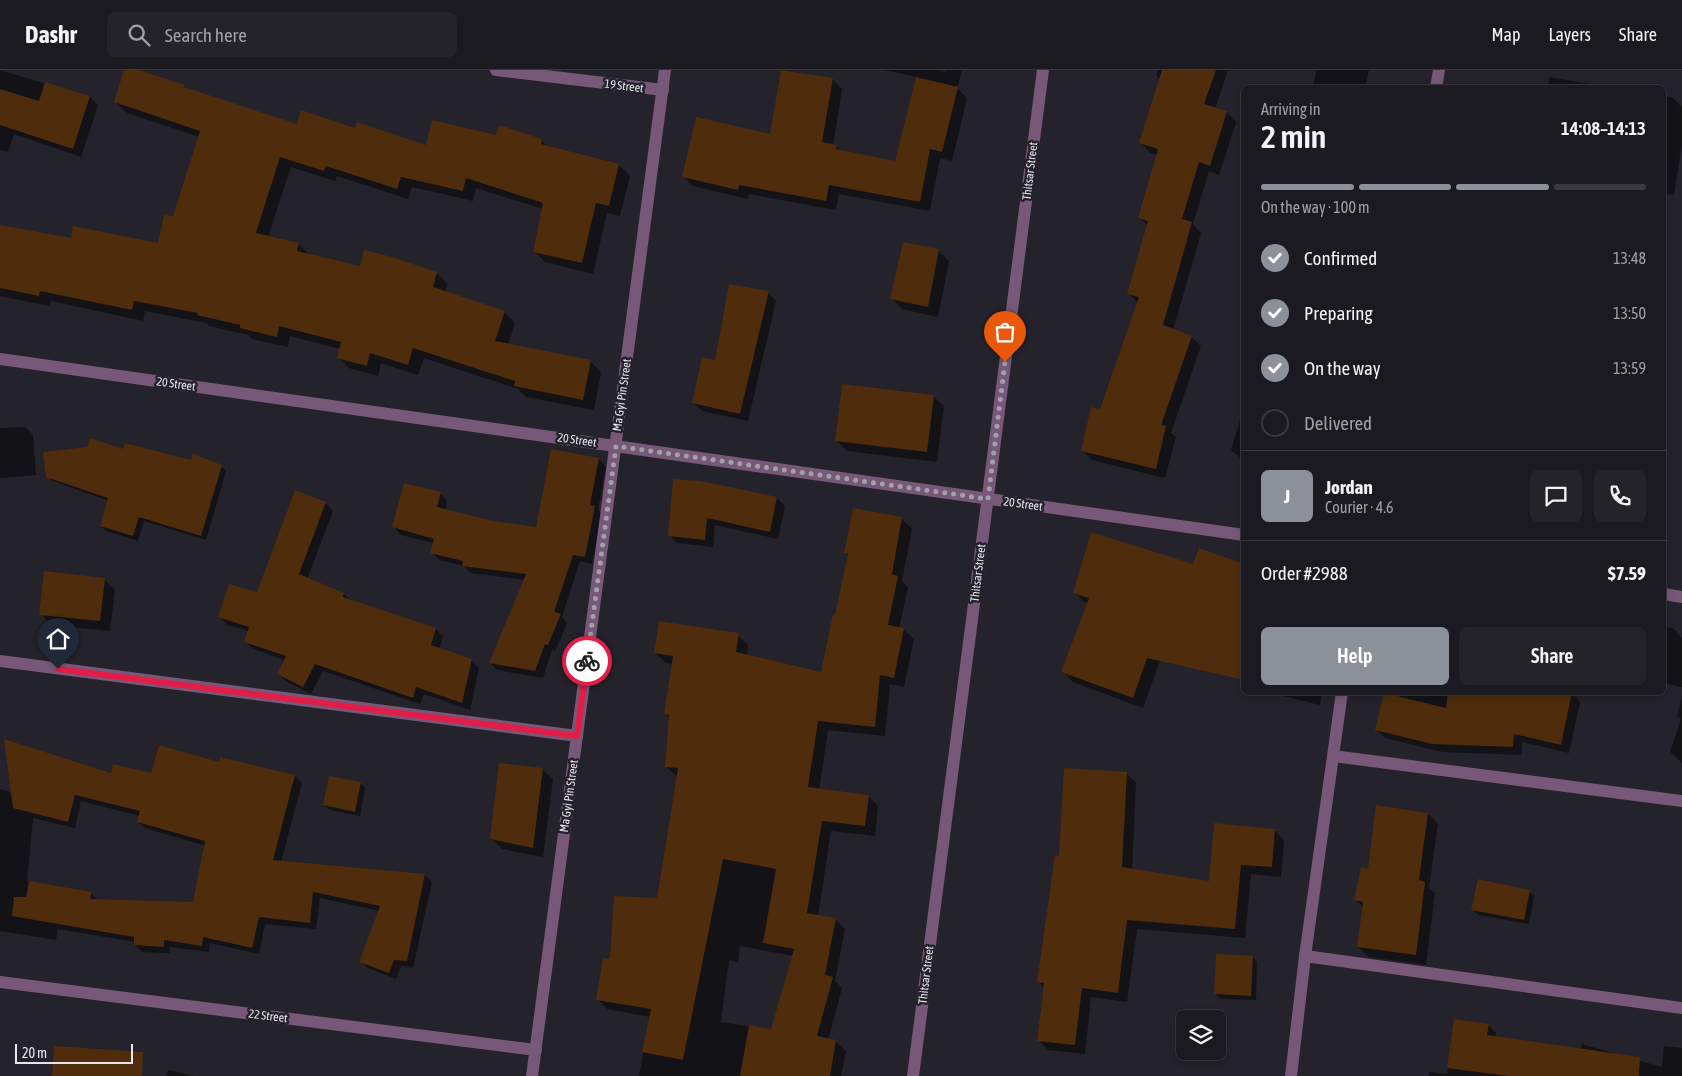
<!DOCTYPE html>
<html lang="en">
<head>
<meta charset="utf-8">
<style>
  :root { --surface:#1b1a20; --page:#242329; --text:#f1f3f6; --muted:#a0a1a5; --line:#39383e; --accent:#8c9099 }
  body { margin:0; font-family:"Asap Condensed",sans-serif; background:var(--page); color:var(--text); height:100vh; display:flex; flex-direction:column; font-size:19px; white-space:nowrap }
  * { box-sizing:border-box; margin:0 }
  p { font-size:16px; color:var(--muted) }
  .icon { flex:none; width:28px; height:28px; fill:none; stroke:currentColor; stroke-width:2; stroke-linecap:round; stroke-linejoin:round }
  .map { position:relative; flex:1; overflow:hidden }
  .details { position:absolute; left:1241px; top:15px; width:425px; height:610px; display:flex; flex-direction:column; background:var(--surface); border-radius:8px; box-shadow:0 2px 8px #0003,0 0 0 1px var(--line) }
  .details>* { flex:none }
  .buttons { position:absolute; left:1176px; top:940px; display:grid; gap:10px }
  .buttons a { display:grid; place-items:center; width:50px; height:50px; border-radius:8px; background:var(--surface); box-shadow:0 2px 8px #0003,0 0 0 1px var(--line); font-size:25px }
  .scale { position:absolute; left:15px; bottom:12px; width:118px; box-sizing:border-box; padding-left:5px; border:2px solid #e7e6ec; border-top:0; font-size:14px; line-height:18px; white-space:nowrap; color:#e7e6ec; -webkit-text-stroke:4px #24222a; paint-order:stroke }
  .pin { position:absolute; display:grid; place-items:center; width:42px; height:42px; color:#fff; margin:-51px -21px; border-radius:50% 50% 50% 0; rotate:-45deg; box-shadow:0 0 5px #0007 }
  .pin .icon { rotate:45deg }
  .courier { position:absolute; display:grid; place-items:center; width:50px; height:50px; margin:-25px; border:4px solid #e11d48; border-radius:50%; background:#fff; color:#222; box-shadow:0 1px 6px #0007 }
  .overview em { font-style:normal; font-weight:600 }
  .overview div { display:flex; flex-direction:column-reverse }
  .overview { display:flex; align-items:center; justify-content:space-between; height:85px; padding:0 20px }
  h1 { font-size:32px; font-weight:600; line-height:38px }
  .bar { display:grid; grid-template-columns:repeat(4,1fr); gap:8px 5px; align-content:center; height:60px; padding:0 20px }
  .bar i { height:6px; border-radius:4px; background:var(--line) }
  .bar .selected { background:var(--accent) }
  .bar p { grid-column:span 4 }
  .line { display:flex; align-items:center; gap:12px; padding:0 20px; border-top:1px solid var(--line) }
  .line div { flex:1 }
  .round { display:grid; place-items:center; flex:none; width:52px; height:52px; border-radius:8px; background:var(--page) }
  ol { padding:0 20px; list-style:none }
  li { display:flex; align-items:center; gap:15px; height:55px }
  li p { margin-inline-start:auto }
  li .icon { padding:5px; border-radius:50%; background:var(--accent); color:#fff; stroke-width:4 }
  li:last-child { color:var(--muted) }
  li i { width:28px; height:28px; border:2px solid var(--line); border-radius:50% }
  .cta { display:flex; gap:10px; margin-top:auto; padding:10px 20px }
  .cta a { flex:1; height:58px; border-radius:8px; background:var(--accent); color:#fff; font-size:20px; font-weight:600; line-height:58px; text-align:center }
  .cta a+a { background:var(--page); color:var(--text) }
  header { display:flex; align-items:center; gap:30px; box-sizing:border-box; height:70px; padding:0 25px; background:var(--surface); border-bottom:1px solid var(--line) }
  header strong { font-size:24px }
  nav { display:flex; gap:28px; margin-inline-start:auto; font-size:18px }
  .search { width:350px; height:45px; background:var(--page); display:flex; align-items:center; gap:12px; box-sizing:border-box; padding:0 18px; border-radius:8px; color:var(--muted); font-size:19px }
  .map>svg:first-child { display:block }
  .shadow { fill:#0007; fill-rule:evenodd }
  .building { fill:#4e2c0c }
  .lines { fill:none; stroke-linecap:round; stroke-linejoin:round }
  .minor { stroke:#785879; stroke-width:12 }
  .done { stroke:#a3a1a8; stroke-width:5; stroke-dasharray:0 9 }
  .route { stroke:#e11d48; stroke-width:6 }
  .labels { text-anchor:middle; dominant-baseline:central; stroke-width:5; stroke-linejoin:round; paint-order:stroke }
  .street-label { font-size:12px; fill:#e7e6ec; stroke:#24222a }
</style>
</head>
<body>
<header>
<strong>Dashr</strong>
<div class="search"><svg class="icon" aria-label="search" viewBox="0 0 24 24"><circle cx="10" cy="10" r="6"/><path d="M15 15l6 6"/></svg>Search here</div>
<nav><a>Map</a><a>Layers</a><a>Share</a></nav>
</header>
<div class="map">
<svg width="1682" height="1006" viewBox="0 0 1682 1006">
  <rect width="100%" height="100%" fill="#24222a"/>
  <g class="shadow">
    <path d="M0 0 90 27 98 35 81 87 14 64 8 82 0 80Z"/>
    <path d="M126 0H135L184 16 187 19 298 55 356 59 427 76 497 67 542 71 548 77 619 95 630 106 620 146 607 143 593 204 545 192 534 181 543 139 476 118 473 131 412 117 408 129 337 106 335 111 291 97 268 167 299 174 309 185 361 197 392 188 437 203 448 214 445 223 504 242 515 253 508 275 590 291 601 302 594 340 526 327 518 319 424 288 418 305 381 293 378 306 349 298 338 287 340 279 290 266 288 277 252 269 248 265 209 256 207 253 145 241 143 251 51 231 50 236 0 226V156L72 169 159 175 174 148 200 67 127 43 116 32Z"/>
    <path d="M782 0 832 9 842 19 833 76H836L841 82 896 93 917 7 884 0H938L946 2 947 0H962L958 16H955L967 28 952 91 940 88 930 141 839 124 836 140 749 124 748 129 693 116 684 107 771 65Z"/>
    <path d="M1158 0H1228L1215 39 1226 42 1236 52 1219 105 1209 101 1193 154 1201 163 1173 260 1191 267 1201 276 1171 363 1176 367 1165 408 1092 390 1082 380 1101 341 1138 233 1129 224 1148 156 1139 147 1157 85 1150 83 1141 73 1161 10 1156 5Z"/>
    <path d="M1316 0H1369L1365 18H1313Z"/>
    <path d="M1549 7 1613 18H1548Z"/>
    <path d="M1664 26 1672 27 1682 37V74L1674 125 1664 124Z"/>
    <path d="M904 173 939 181 949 191 938 247 902 239 892 229Z"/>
    <path d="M768 222 776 231 748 351 702 341 693 332 716 292Z"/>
    <path d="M933 326 944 336 937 392 847 381 836 370Z"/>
    <path d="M1242 344H1244V391L1231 380Z"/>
    <path d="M25 357 33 365 36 405 0 408V358Z"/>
    <path d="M124 381 221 396 226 401 206 470 144 451 138 471 106 461 101 456 109 431 53 411 48 406Z"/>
    <path d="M599 389 606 397 598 440 602 444 592 494 580 491 562 547 567 553 555 582 552 580 543 608 497 600 490 593 525 510 471 503 464 496 439 490 432 482 434 473 401 465 394 457 440 423 447 431 445 440 492 453 537 459Z"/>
    <path d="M674 410 777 428 785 436 778 469 715 455 713 477 677 473 669 465Z"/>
    <path d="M325 433 333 441 307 509 344 524 350 530 436 559 443 567 439 579 471 590 479 598 470 640 424 624 420 634 323 601 311 624 286 611 278 604 285 590 253 579 245 571 249 561 227 555 220 547 258 524Z"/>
    <path d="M854 439 902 449 912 459 902 511 908 517 899 559H903L914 569 904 617 890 614 885 666 828 660 819 720 868 726 878 736 875 766 831 761 818 846 835 849 845 859 835 911 842 918 828 970 835 971 846 981 841 1006H639L650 947 607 939 597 929 611 890 658 829 678 707 666 697 670 648 665 643 673 594 666 593 655 583 738 565 748 575 747 586 821 604 836 546 849 486 846 483ZM740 876 793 886 772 960 721 952 729 890 738 892Z"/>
    <path d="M1194 495 1244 565V610L1164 580 1143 638 1073 612 1063 602 1089 534 1084 532 1074 522Z"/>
    <path d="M104 509 115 520 110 561 51 555 41 544Z"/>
    <path d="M1664 557 1673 558 1682 568V617L1664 613Z"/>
    <path d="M1266 622H1322L1320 635Z"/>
    <path d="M1401 622H1567L1572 624 1580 632 1569 683 1522 672V685L1442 682 1385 668 1377 660 1400 628Z"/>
    <path d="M1682 628V693L1670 682 1681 649 1677 646Z"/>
    <path d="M220 694 295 706 302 713 281 792 425 805 432 812 413 898 401 896 396 909 368 898 361 891 380 841 320 828 316 859 265 854 259 884 210 873 209 882 170 877V883L142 882 135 875V872L58 859 56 870 0 861V719L12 723 112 704 152 705ZM81 731 140 746 138 752 145 758 206 776 194 833 98 831 91 823 27 812 33 748 75 758Z"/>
    <path d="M542 699 553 709 543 787 502 779 491 768Z"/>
    <path d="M1126 703 1136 713 1132 799 1210 813 1274 760 1284 770 1281 807 1251 804 1245 868 1137 859 1127 932 1091 927 1085 984 1048 980 1038 970 1044 917 1038 911 1060 788Z"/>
    <path d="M360 713 365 718 360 746 330 740 324 735Z"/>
    <path d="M1428 744 1438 754 1429 818 1435 823 1426 895 1369 887 1358 877 1363 837 1355 829 1369 800Z"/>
    <path d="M1529 821 1534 826 1529 854 1478 845 1473 840Z"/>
    <path d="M1252 887 1257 892 1256 930 1221 929 1216 924Z"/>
    <path d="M1455 951 1488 955 1496 963 1495 968 1580 980 1582 974 1662 997 1664 976 1682 978V1006H1429V1002L1447 1004Z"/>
    <path d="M168 1000 194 1006H166Z"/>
  </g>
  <g class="building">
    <path d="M124 0H139L185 15 184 17 297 54 301 40 355 58 357 52 426 75 432 50 496 65 499 55 542 69 541 74 619 94 609 136 596 133 582 193 533 182 543 133 466 108 463 121 401 107 397 119 326 96 324 101 280 87 256 163 299 173 297 181 360 196 364 180 392 187 437 202 433 217 505 241 495 271 591 290 583 330 514 316 515 311 413 278 408 295 370 283 367 296 337 288 341 272 279 256 277 267 240 258V255L197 245 198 243 134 231 132 240 40 221 39 226 0 218V155L71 168 73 156 158 173 164 145 173 146 200 61 114 32Z"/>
    <path d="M781 0 833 8 822 72 837 75 836 79 895 91 916 7 958 17 942 82 930 79 920 132 829 115 826 131 739 115 738 120 682 107 696 47 770 64Z"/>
    <path d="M1162 0H1216L1204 34 1227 41 1210 96 1199 92 1182 149 1192 152 1163 255 1192 266 1161 355 1166 356 1156 399 1081 381 1091 337 1100 339 1139 227 1127 224 1148 151 1138 148 1158 79 1139 73Z"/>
    <path d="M45 12 90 26 73 79 0 55V19L39 31Z"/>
    <path d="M903 172 939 179 928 237 890 229Z"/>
    <path d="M729 214 769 221 740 344 692 333 702 287 715 290Z"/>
    <path d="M842 314 934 325 927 382 835 371Z"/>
    <path d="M90 368 123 379 125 373 191 390 193 384 222 395 201 466 139 447 133 466 100 456 108 428 46 407 43 382 87 377Z"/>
    <path d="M551 379 599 388 590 435 595 436 585 487 573 485 554 542 561 544 548 575 545 574 535 601 489 593 526 504 462 496 463 491 430 483 434 469 392 457 404 413 441 422 437 437 493 451 536 457Z"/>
    <path d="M673 409 701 411 777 427 770 462 707 448 705 470 668 466Z"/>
    <path d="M295 420 326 432 299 504 344 523 343 527 436 558 431 575 472 589 462 633 416 617 413 628 315 594 303 617 277 604 286 586 244 572 249 557 218 547 229 514 257 522Z"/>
    <path d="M853 438 902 447 892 504 898 506 888 555 904 558 894 608 880 605 875 657 818 651 808 717 869 725 865 756 822 751 807 843 836 848 825 905 833 907 817 966 836 970 830 1006H740L749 955 771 959 794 879 763 873 776 799 723 789 683 990 642 982 651 939 596 930 603 888 610 889 614 826 657 828 678 698 665 697 669 645 664 644 673 586 654 583 659 551 739 563 736 582 821 602 833 544 835 545 848 484 844 483Z"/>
    <path d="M1091 462 1193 494 1199 478 1244 494V610L1147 588 1133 628 1061 602 1089 528 1073 523Z"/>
    <path d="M44 501 105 508 100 551 39 545Z"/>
    <path d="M1448 622H1572L1561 675 1514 664 1513 677 1432 674 1375 660 1384 623 1446 638Z"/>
    <path d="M4 669 111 703 113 694 151 703 159 675 219 692 220 687 295 705 273 790 425 804 407 891 394 890 389 903 359 892 380 836 313 822 310 853 259 847 252 878 203 867 202 876 164 870V877L134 875V867L12 846 14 827H26L29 811 92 822 90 829 193 832 205 771 137 752 140 741 75 725 68 752 13 738Z"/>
    <path d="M499 693 543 698 533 778 490 769Z"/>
    <path d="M1064 698 1127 702 1122 797 1209 811 1214 753 1275 759 1272 797 1241 795 1235 859 1127 850 1118 923 1082 918 1075 975 1037 971 1044 913 1037 912 1055 785 1059 786Z"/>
    <path d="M329 706 361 712 355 742 323 735Z"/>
    <path d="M1376 735 1428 743 1419 810 1425 812 1416 885 1357 877 1363 832 1354 830 1361 797 1368 799Z"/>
    <path d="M1478 809 1530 820 1524 850 1471 840Z"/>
    <path d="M1216 884 1253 886 1251 926 1214 924Z"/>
    <path d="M1454 949 1489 954 1487 965 1640 987 1639 1006H1508L1447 998Z"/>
    <path d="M54 976 143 982 142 1006H52Z"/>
  </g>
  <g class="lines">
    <g class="minor">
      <path d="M496 0 663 20"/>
      <path d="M1436 18 1439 0"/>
      <path d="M0 289 1244 465"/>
      <path d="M1664 524 1682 527"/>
      <path d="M0 591 577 666"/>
      <path d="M1333 686 1682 731"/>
      <path d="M1305 886 1682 938"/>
      <path d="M0 912 536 980"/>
      <path d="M532 1006 665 0"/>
      <path d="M913 1006 1043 0"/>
      <path d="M1291 1006 1305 886 1342 622"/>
    </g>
  </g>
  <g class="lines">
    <path class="done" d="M587 591 616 376 988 429 1005 292"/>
    <path class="route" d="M58 599 577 666 587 591"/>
  </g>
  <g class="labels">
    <g class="street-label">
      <text transform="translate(624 16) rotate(7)">19 Street</text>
      <text transform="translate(1030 101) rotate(-83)">Thitsar Street</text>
      <text transform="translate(176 314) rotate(8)">20 Street</text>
      <text transform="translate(622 325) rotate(-82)">Ma Gyi Pin Street</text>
      <text transform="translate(577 370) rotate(8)">20 Street</text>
      <text transform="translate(1023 434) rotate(8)">20 Street</text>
      <text transform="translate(978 503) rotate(-83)">Thitsar Street</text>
      <text transform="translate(569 726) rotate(-82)">Ma Gyi Pin Street</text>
      <text transform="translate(926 905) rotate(-83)">Thitsar Street</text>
      <text transform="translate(268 946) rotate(7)">22 Street</text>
    </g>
  </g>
</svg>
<div class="buttons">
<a><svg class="icon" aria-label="layers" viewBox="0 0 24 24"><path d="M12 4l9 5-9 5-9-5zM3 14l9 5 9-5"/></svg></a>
</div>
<div class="scale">20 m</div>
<div class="pin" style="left:1005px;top:292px;background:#ea580c"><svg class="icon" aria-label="bag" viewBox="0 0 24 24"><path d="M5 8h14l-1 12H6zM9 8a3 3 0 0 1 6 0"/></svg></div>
<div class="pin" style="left:58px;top:599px;background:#1f2937"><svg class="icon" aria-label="home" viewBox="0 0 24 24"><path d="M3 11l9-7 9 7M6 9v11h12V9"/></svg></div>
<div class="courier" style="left:587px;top:591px"><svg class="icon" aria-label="bike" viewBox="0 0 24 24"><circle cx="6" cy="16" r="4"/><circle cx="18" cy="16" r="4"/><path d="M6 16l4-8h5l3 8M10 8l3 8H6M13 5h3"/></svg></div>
<section class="details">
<div class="overview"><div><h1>2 min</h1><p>Arriving in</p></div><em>14:08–14:13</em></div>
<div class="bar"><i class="selected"></i><i class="selected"></i><i class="selected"></i><i></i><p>On the way · 100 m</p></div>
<ol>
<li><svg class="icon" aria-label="check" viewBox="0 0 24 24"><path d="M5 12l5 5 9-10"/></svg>Confirmed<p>13:48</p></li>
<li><svg class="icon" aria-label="check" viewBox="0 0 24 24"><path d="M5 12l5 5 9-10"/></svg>Preparing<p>13:50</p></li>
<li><svg class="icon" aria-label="check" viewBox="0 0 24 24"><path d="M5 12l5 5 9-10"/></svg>On the way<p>13:59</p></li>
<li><i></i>Delivered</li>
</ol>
<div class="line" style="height:90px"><b class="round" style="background:var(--accent);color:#fff">J</b><div><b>Jordan</b><p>Courier · 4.6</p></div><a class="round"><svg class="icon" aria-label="chat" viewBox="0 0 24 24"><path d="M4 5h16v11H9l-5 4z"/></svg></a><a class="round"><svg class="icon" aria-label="phone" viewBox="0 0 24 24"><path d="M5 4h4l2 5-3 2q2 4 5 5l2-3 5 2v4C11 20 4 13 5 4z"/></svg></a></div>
<div class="line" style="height:65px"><div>Order #2988</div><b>$7.59</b></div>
<div class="cta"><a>Help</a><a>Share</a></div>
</section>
</div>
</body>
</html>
